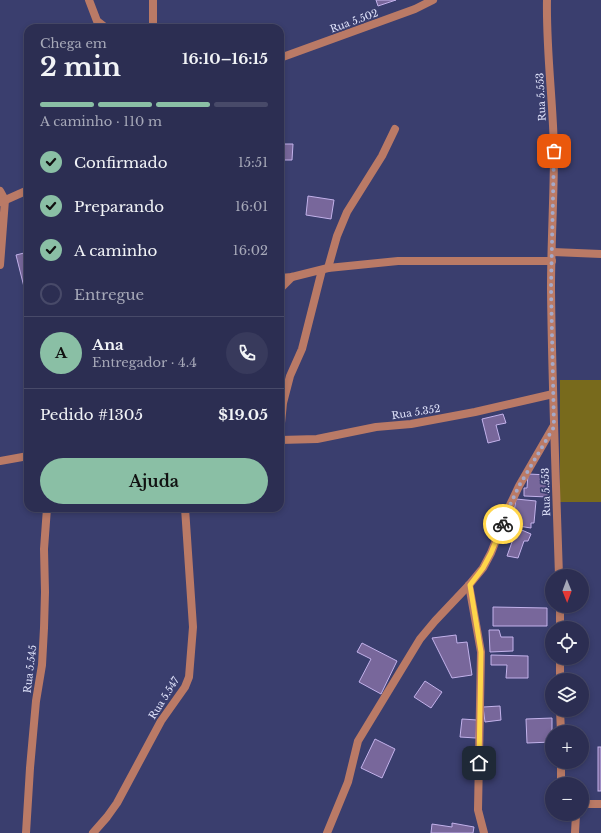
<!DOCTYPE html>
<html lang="pt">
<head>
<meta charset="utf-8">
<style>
  :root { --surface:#2c2e52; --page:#383a5c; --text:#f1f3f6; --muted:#a6a8b8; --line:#484a69; --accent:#8abfa5 }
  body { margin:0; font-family:"Libre Baskerville",serif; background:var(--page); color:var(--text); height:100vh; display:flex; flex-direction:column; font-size:15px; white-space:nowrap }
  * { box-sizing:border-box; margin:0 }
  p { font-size:13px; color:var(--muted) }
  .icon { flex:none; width:22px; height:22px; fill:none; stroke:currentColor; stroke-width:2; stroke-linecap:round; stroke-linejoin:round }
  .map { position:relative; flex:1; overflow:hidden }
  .side { position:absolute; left:24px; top:24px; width:260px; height:488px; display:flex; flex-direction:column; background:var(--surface); border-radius:12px; box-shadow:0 2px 6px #0003,0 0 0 1px var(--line) }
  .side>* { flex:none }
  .needle { width:26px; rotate:179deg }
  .tools { position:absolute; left:545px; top:569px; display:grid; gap:8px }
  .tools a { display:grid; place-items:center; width:44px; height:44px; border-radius:50%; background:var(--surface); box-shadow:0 2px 6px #0003,0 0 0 1px var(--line); font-size:20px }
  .pin { position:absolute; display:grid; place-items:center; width:34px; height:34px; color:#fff; margin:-17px; border-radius:8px; box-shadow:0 2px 6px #0006 }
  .courier { position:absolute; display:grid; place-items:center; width:40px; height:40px; margin:-20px; border:3px solid #ffd54a; border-radius:50%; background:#fff; color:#222; box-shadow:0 1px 5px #0007 }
  .summary em { font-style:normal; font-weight:700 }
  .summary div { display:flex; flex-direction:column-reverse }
  .summary { display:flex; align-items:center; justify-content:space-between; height:68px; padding:0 16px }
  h1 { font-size:26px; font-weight:700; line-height:30px }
  .bar { display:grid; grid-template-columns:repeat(4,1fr); gap:6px 4px; align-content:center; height:48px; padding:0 16px }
  .bar i { height:5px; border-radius:3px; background:var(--line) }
  .bar .selected { background:var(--accent) }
  .bar p { grid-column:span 4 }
  .line { display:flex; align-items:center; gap:10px; padding:0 16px; border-top:1px solid var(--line) }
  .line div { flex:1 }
  .round { display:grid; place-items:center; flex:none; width:42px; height:42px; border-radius:21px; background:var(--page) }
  ol { padding:0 16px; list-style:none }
  li { display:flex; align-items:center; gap:12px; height:44px }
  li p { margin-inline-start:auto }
  li .icon { padding:4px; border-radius:50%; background:var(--accent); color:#111; stroke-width:4 }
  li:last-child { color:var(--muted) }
  li i { width:22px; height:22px; border:2px solid var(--line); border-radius:50% }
  .primary-button { display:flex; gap:8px; margin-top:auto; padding:8px 16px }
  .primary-button a { flex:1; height:46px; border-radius:24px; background:var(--accent); color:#111; font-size:16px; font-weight:700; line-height:46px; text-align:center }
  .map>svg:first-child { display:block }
  .green { fill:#786a1c }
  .building { fill:#78679b; stroke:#c3b2eb }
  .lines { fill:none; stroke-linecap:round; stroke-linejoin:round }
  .street { stroke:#ba7a66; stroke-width:8 }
  .done { stroke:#a5a9c9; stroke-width:4; stroke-dasharray:0 7.2 }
  .route { stroke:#ffd54a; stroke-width:5 }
  .labels { text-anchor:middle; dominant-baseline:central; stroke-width:3.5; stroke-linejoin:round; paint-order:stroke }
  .street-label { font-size:10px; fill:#dfe2fa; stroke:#3a3e6e }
</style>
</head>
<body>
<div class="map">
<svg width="601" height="833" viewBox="0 0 601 833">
  <rect width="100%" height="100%" fill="#3a3e6e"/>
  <rect class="green" x="560" y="380" width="41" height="122"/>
  <g class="building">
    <path d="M376 0H396L378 6Z"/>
    <path d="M280 144H293L292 160H280Z"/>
    <path d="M308 196 334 200 331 219 306 215Z"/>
    <path d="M28 252V303L16 255Z"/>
    <path d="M503 414 506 423 496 425 500 440 488 443 482 419Z"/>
    <path d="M528 474 549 475 548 497 524 496V488H527Z"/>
    <path d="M516 499 536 501 534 523H531V528L512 525Z"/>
    <path d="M517 528 531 534 528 541H524L518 558 507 556Z"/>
    <path d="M493 607 547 608V626H493Z"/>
    <path d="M489 630H499L501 637H513V651L490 652Z"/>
    <path d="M456 635 457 643 467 642 472 675 452 678 432 638Z"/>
    <path d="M362 643 397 661 381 694 359 682 371 659 357 652Z"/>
    <path d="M491 655 528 656V678H506L507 665H491Z"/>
    <path d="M425 681 442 692 431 708 414 697Z"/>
    <path d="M500 706 501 720 485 722 483 707Z"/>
    <path d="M552 718V742L527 743 526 719Z"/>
    <path d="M462 719 477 720 476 738 460 737Z"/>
    <path d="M375 739 395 749 382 778 361 768Z"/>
    <rect x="598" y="747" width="3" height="44"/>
    <path d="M452 823 474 827 473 833H431L432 824 452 827Z"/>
  </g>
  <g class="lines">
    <g class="street">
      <path d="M89 0 97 21 106 28"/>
      <path d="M153 0V28"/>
      <path d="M547 0C546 50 553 100 554 151 554 197 551 243 551 289 552 385 556 481 559 576"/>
      <path d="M280 58 415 9 433 0"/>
      <path d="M0 191 5 200 0 265"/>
      <path d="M1 202 28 190"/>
      <path d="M553 252 601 254"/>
      <path d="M328 268 337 236 347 212 382 156 395 129"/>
      <path d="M280 278 292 277 328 268 398 261H552"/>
      <path d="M280 289 292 277"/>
      <path d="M280 433 283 403 290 376 302 349 322 270"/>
      <path d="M280 440 317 439 376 427 411 424 475 412 553 394"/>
      <path d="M0 461 28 456"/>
      <path d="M469 585 481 652 478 810 484 833"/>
      <path d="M560 606V628"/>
      <path d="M560 658V680"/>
      <path d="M560 710 561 732"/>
      <path d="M561 762V784"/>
      <path d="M582 804H601"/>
      <path d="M26 833 30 768 36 701 42 665 44 628 45 592 44 549 47 508"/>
      <path d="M93 833 107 817 117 803 161 721 185 687 189 677 193 627 185 508"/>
      <path d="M327 833 348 782 358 741 420 639 435 621 469 585 483 568 491 553 510 505 519 486 553 427"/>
      <path d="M575 833 576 814"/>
    </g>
  </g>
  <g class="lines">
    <path class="done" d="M503 524 510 505 519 486 554 427 551 288 554 151"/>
    <path class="route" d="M479 763 481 652 470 585 483 568 491 553 503 524"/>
  </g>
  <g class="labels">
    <g class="street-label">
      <text transform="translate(354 21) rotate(-20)">Rua 5.502</text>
      <text transform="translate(541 97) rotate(-93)">Rua 5.553</text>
      <text transform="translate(416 412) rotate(-9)">Rua 5.352</text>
      <text transform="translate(546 492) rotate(-92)">Rua 5.553</text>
      <text transform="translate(30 669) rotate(-83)">Rua 5.545</text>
      <text transform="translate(164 698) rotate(-58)">Rua 5.547</text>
    </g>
  </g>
</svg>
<div class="tools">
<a><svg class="needle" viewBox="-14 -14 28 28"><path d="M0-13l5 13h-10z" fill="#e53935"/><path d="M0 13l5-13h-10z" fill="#a6a8b8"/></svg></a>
<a><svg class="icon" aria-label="locate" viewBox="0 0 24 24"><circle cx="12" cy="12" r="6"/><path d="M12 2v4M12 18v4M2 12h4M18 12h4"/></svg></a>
<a><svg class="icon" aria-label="layers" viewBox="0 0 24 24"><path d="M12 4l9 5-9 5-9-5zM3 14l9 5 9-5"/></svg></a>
<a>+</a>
<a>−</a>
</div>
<div class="pin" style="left:554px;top:151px;background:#ea580c"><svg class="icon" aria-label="bag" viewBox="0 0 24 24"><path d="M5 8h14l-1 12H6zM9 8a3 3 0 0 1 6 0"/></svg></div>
<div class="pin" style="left:479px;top:763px;background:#1f2937"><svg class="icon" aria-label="home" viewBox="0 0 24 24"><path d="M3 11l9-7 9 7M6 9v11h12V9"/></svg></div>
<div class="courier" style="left:503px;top:524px"><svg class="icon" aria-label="bike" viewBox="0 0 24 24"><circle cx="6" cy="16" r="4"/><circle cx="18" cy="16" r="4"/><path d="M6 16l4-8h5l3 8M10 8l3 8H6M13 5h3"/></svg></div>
<section class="side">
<div class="summary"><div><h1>2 min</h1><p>Chega em</p></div><em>16:10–16:15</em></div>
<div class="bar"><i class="selected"></i><i class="selected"></i><i class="selected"></i><i></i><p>A caminho · 110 m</p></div>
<ol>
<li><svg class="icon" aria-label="check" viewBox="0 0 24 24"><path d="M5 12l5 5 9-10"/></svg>Confirmado<p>15:51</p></li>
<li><svg class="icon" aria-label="check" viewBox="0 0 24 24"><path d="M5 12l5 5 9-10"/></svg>Preparando<p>16:01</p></li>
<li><svg class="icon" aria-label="check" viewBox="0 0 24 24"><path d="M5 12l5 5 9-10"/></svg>A caminho<p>16:02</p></li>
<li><i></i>Entregue</li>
</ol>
<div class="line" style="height:72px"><b class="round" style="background:var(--accent);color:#111">A</b><div><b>Ana</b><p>Entregador · 4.4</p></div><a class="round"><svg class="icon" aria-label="phone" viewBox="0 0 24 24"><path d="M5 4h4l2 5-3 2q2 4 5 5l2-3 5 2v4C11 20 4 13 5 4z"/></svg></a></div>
<div class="line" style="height:52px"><div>Pedido #1305</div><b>$19.05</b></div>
<div class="primary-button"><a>Ajuda</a></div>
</section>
</div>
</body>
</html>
